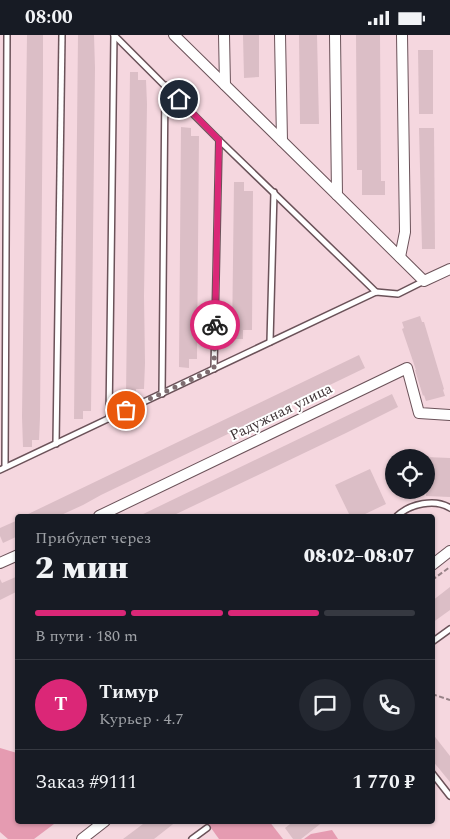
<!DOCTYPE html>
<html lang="ru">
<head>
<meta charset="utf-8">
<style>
  :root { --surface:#171b24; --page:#242831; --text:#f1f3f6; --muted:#9ea1a6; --line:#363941; --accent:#db2777 }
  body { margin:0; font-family:Spectral,serif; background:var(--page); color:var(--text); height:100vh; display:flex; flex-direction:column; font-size:19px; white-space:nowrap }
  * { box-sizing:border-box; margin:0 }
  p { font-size:16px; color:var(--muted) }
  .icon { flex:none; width:28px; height:28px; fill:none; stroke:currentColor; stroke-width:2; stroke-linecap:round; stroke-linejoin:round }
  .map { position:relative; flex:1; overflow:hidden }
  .details { position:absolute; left:15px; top:479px; width:420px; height:310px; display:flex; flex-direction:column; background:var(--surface); border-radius:5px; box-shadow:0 1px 4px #0004 }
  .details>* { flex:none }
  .tools { position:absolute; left:385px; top:414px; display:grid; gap:10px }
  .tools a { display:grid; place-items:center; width:50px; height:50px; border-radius:50%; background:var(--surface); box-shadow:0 1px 4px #0004; font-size:25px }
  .pin { position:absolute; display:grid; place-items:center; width:42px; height:42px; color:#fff; margin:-21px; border:2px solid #fff; border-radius:50%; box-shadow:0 1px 5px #0007 }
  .courier { position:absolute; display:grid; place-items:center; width:50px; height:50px; margin:-25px; border:4px solid #db2777; border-radius:50%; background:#fff; color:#222; box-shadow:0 1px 6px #0007 }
  .summary em { font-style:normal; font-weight:800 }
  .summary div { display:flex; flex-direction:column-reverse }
  .summary { display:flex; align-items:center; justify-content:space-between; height:85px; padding:0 20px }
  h1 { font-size:32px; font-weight:800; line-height:38px }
  .bar { display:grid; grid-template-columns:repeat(4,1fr); gap:8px 5px; align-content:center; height:60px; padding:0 20px }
  .bar i { height:6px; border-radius:4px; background:var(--line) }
  .bar .selected { background:var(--accent) }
  .bar p { grid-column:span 4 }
  .line { display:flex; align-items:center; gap:12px; padding:0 20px; border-top:1px solid var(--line) }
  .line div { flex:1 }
  .round { display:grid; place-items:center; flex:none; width:52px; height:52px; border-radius:26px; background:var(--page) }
  .status { display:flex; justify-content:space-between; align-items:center; height:35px; padding:0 25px; background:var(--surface); direction:ltr }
  .status svg { height:14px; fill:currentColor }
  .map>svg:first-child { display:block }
  .green { fill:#e59bb1 }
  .building { fill:#dbbec6 }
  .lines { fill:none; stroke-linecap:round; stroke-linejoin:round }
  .lane-casing { stroke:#6b5259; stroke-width:8 }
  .street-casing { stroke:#6b5259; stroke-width:12 }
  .path { stroke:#978287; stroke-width:2; stroke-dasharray:5 2.5; stroke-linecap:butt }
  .lane { stroke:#fff; stroke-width:5 }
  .street { stroke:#fff; stroke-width:10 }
  .done { stroke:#7e6c70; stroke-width:5; stroke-dasharray:0 9 }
  .route { stroke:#db2777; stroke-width:6 }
  .labels { text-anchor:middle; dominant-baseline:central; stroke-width:4; stroke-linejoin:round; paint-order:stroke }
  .street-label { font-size:15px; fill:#3e3235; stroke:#fff }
</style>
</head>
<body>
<div class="status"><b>08:00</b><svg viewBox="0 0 49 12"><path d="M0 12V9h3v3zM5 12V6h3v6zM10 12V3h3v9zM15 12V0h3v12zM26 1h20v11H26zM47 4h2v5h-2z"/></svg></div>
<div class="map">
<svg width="450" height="804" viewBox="0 0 450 804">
  <rect width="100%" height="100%" fill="#f5d7df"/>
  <g class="green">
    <path d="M0 713 17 718 18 786H58L34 804H8L0 797Z"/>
    <path d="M206 786H269L283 804H219Z"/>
    <path d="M332 795 338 804H304L311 799Z"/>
  </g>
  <g class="building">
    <path d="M27 0H43V38L40 382 39 405H32V412H23L22 382Z"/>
    <path d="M78 0H94L95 33 91 376H83V384H74Z"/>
    <path d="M243 0H259V42L244 43Z"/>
    <path d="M299 0H317L319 89H300Z"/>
    <path d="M356 0H380L381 146H385V160H362V135H357Z"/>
    <path d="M418 15H433V79H419Z"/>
    <path d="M130 37H138V45H146L147 69 144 261 145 328 144 354H136L135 362H126Z"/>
    <path d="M181 92 191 93V101H199L197 324H189V333L179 332Z"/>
    <path d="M419 93H434L435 214H422Z"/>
    <path d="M234 147H244V156H253L252 295H243V304H232Z"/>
    <path d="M420 281 422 287H424L444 354 443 355 445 361 426 366 424 360 423 361 415 335H416L402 294 404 293 402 287Z"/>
    <path d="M359 320 365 333 101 460 83 470 59 481H24Z"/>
    <path d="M392 359 398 372 346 398 172 481H139Z"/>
    <path d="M426 422 450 423V462L426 461Z"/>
    <path d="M370 434 386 469 361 481H350L335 450Z"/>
    <path d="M18 485V501L3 508 0 501V493Z"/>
    <path d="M18 541V556L0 565V544L2 548Z"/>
    <path d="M450 552V575L432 588V566Z"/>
    <path d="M432 698 450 721V747L432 725Z"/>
    <path d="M147 786H177L154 804H123Z"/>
    <path d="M294 786H324L301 804H293L285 793Z"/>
  </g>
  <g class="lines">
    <g class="lane-casing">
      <g id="lane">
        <path d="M114 0 219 105 376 257"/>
        <path d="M270 307 274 157"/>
        <path d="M214 334 219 105"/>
        <path d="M162 359 165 50"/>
        <path d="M109 384 114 0"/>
        <path d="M56 409 62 0"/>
        <path d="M5 432 7 0"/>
        <path d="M0 435 376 257 398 259 424 246"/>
        <path d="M397 481C410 469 435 463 450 473"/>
        <path d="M432 607 450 594"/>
        <path d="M432 738 450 761"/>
        <path d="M192 804 207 793"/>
      </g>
    </g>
    <g class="street-casing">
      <g id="street">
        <path d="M174 0 337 160"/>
        <path d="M224 0 225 50"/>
        <path d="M280 0 282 106"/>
        <path d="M335 0 337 160 424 246 450 234"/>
        <path d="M400 222 405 197 402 0"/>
        <path d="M99 481 407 333 419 378 450 380"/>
        <path d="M0 528 18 520"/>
        <path d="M432 530 450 516"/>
        <path d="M82 804 105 786"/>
      </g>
    </g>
    <g class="path">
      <path d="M432 545 450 532"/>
      <path d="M432 659 450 665"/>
    </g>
    <use href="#lane" class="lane"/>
    <use href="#street" class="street"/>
  </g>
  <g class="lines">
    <path class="done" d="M126 375 214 334 215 290"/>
    <path class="route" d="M179 64 219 105 215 290"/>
  </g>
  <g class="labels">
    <g class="street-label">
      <text transform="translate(281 377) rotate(-26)">Радужная улица</text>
    </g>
  </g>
</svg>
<div class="tools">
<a><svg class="icon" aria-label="locate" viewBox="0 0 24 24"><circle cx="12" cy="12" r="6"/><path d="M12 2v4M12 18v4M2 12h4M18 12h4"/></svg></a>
</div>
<div class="pin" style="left:126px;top:375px;background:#ea580c"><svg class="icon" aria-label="bag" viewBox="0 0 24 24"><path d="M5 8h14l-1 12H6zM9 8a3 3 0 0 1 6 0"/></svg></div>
<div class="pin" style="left:179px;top:64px;background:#1f2937"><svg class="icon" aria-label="home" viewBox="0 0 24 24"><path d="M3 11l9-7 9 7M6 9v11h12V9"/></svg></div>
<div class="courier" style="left:215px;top:290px"><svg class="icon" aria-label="bike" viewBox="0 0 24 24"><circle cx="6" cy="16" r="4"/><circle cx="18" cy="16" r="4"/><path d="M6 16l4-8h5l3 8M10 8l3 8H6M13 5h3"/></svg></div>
<section class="details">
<div class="summary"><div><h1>2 мин</h1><p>Прибудет через</p></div><em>08:02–08:07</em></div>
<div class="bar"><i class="selected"></i><i class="selected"></i><i class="selected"></i><i></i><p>В пути · 180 m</p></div>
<div class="line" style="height:90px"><b class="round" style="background:var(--accent);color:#fff">Т</b><div><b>Тимур</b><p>Курьер · 4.7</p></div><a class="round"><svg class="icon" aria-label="chat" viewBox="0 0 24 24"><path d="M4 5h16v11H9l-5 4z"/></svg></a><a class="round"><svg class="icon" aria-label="phone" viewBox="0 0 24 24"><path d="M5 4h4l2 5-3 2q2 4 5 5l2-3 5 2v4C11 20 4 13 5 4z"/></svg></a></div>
<div class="line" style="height:65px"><div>Заказ #9111</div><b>1 770 ₽</b></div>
</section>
</div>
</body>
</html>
